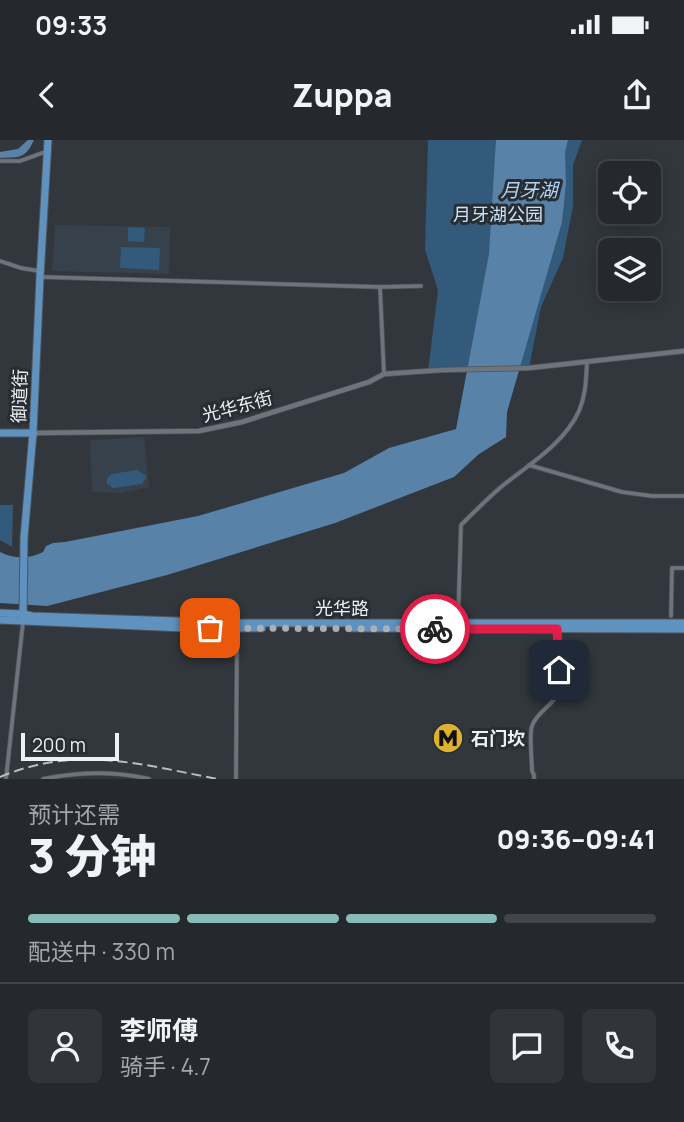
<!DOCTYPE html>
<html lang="zh">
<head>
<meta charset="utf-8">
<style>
  :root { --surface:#25292d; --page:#313539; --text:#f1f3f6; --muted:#a3a6aa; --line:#424549; --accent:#8bbbb9 }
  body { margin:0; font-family:Manrope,"Noto Sans SC",sans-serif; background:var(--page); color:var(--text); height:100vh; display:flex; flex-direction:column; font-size:26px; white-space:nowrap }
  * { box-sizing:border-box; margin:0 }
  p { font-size:23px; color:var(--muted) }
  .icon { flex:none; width:38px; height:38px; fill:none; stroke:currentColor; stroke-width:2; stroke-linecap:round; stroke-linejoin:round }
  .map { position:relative; height:639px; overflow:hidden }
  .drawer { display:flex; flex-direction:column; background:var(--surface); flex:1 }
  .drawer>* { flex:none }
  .buttons { position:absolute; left:598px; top:21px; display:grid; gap:14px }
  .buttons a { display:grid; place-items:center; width:63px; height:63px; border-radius:10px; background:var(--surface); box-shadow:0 4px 18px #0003,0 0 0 2px var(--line); font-size:35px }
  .scale { position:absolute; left:21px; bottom:18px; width:98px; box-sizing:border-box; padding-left:7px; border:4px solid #edf1f5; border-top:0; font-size:19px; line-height:24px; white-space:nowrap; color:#edf1f5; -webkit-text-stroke:5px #272d32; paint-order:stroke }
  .pin { position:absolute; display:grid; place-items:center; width:60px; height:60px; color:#fff; margin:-30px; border-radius:14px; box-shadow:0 4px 10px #0006 }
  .courier { position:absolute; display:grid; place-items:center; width:70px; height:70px; margin:-35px; border:5px solid #e11d48; border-radius:50%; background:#fff; color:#222; box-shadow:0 2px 9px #0007 }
  .summary em { font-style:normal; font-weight:800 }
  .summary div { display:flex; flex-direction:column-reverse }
  .summary { display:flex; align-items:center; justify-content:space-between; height:119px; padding:0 28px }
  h1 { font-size:46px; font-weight:800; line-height:52px }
  .bar { display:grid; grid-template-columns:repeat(4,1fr); gap:10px 7px; align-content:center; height:84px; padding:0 28px }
  .bar i { height:9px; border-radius:5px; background:var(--line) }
  .bar .on { background:var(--accent) }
  .bar p { grid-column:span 4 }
  .line { display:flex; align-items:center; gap:18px; padding:0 28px; border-top:2px solid var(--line) }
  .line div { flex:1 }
  .round { display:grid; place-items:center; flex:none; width:74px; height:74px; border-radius:10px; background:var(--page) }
  .status { display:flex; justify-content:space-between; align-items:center; height:49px; padding:0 35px; background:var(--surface); direction:ltr }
  .status svg { height:19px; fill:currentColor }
  header { display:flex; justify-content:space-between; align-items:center; height:91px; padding:0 28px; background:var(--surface); font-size:32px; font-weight:800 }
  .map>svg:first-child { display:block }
  .built { fill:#37414c }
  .green { fill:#33597b }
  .water { fill:#5982a8 }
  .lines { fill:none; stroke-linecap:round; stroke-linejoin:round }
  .minor-casing { stroke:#50555a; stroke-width:5 }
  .tertiary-casing { stroke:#50555a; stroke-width:6 }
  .primary-casing { stroke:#50555a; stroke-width:9 }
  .minor { stroke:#6e747b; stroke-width:3.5 }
  .tertiary { stroke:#6e747b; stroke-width:4.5 }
  .primary { stroke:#6092c0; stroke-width:7 }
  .rail { stroke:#b8bdc1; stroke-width:2; stroke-dasharray:10 5; stroke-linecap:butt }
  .done { stroke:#abb0b4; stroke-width:7; stroke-dasharray:0 12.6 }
  .route { stroke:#e11d48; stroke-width:9 }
  .labels { text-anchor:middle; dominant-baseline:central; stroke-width:6; stroke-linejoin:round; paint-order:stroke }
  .park-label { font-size:18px; fill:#cae3fa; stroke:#272d32 }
  .street-label { font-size:18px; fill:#edf1f5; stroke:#272d32 }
  .poi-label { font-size:18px; font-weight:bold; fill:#edf1f5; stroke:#272d32; text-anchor:start }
  .water-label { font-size:19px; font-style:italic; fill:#b1d6f9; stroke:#272d32 }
</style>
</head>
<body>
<div class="status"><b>09:33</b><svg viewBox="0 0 49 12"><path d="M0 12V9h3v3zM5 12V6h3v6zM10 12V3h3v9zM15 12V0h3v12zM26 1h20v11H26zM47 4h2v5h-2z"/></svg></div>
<header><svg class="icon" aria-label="back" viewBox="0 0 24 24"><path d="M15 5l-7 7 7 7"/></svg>Zuppa<svg class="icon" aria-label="share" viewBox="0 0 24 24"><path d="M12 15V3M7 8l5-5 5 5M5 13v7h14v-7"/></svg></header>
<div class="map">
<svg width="684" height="639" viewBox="0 0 684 639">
  <rect width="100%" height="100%" fill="#31373c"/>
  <g class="built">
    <path d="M55 85 170 87 169 134 52 131Z"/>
    <path d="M144 297 149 347 122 353 92 352 90 300Z"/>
  </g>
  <g class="green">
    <path d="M428 0H582L573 25V66L563 118 541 167 529 228 428 231 438 150 425 110Z"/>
    <path d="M128 87 145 88 144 102 128 101Z"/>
    <path d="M121 107 160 108 159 130 120 128Z"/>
    <path d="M137 330 145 335 146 338 142 344 113 348 107 344V338L111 334Z"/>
    <path d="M0 365H13L12 407 0 400Z"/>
  </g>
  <g class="water">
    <path d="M28 0H34C25 19 20 17 0 18V12L18 9Z"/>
    <path d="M496 0H568L565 12 566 43 562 82 507 272 506 297 479 314 454 337 335 383 167 435 47 466 0 463V412C13 419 30 419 43 412L46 406 53 403 65 402 198 376 344 333 389 308 456 289 489 114Z"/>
  </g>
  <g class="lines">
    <g class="minor-casing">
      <g id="minor">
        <path d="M0 21H20L45 12"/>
        <path d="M0 121 21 128 39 131"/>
        <path d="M42 137 380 147 421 146"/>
        <path d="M380 147 384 234"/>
        <path d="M529 325 622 352 652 356H684"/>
        <path d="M671 476 672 428H684"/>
        <path d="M458 483 461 385C474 372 487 359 501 347 528 325 564 304 579 271 586 255 586 239 587 222"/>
        <path d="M6 639 23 482"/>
        <path d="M43 639C78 632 115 631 149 639"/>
        <path d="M236 639 237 489"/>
        <path d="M534 639V635L532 631C532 620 529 594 532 586 537 571 554 566 559 550L557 489"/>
      </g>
    </g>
    <g class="tertiary-casing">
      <path id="tertiary" d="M32 293 199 291 242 282 369 242 384 234 442 230 529 228 684 211"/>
    </g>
    <g class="primary-casing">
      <g id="primary">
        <path d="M0 293H33V296"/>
        <path d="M0 473 23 474 32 476 236 483H684"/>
        <path d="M23 478 24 398 33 293 40 137 48 0"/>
        <path d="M0 480 184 488H262"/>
        <path d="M350 488 684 489"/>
      </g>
    </g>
    <use href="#minor" class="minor"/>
    <use href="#tertiary" class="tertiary"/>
    <use href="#primary" class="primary"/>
    <path class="rail" d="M0 637C76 605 140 624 217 639"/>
  </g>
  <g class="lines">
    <path class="done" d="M210 488 435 489"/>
    <path class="route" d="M435 489H557L559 530"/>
  </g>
  <defs>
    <g id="metro-disc" transform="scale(1.575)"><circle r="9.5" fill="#ddb233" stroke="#272d32"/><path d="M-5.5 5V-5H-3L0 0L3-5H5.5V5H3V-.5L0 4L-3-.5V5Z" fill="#111"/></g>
  </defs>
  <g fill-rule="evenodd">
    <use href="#metro-disc" x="448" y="598"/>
  </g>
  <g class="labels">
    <g class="park-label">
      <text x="498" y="74">月牙湖公园</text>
    </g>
    <g class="street-label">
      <text transform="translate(19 256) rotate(-88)">御道街</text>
      <text transform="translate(237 266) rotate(-15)">光华东街</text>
      <text x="342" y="468">光华路</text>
    </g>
    <g class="poi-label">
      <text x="471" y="598">石门坎</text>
    </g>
    <g class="water-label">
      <text x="529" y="50">月牙湖</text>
    </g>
  </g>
</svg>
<div class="buttons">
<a><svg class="icon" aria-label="locate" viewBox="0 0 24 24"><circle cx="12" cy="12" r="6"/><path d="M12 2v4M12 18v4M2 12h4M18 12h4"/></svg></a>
<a><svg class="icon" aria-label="layers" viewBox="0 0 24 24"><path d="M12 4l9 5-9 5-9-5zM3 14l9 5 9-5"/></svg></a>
</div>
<div class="scale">200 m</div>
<div class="pin" style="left:210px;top:488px;background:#ea580c"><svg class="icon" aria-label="bag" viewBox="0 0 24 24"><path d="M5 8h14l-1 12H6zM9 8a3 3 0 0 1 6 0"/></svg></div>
<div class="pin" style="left:559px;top:530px;background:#1f2937"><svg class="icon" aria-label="home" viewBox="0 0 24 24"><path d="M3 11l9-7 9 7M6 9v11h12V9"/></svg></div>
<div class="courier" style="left:435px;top:489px"><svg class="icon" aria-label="bike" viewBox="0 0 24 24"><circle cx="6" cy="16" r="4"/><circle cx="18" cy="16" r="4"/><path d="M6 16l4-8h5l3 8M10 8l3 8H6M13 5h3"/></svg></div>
</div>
<section class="drawer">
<div class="summary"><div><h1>3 分钟</h1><p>预计还需</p></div><em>09:36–09:41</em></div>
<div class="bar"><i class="on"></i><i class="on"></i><i class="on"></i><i></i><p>配送中 · 330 m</p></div>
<div class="line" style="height:126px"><a class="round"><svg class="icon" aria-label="person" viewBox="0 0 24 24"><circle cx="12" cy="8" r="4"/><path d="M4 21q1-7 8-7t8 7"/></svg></a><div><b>李师傅</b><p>骑手 · 4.7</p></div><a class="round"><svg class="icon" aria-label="chat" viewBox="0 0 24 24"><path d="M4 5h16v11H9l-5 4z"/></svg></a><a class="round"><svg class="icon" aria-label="phone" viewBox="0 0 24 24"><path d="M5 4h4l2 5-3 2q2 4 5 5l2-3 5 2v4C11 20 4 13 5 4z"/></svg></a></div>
</section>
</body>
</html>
